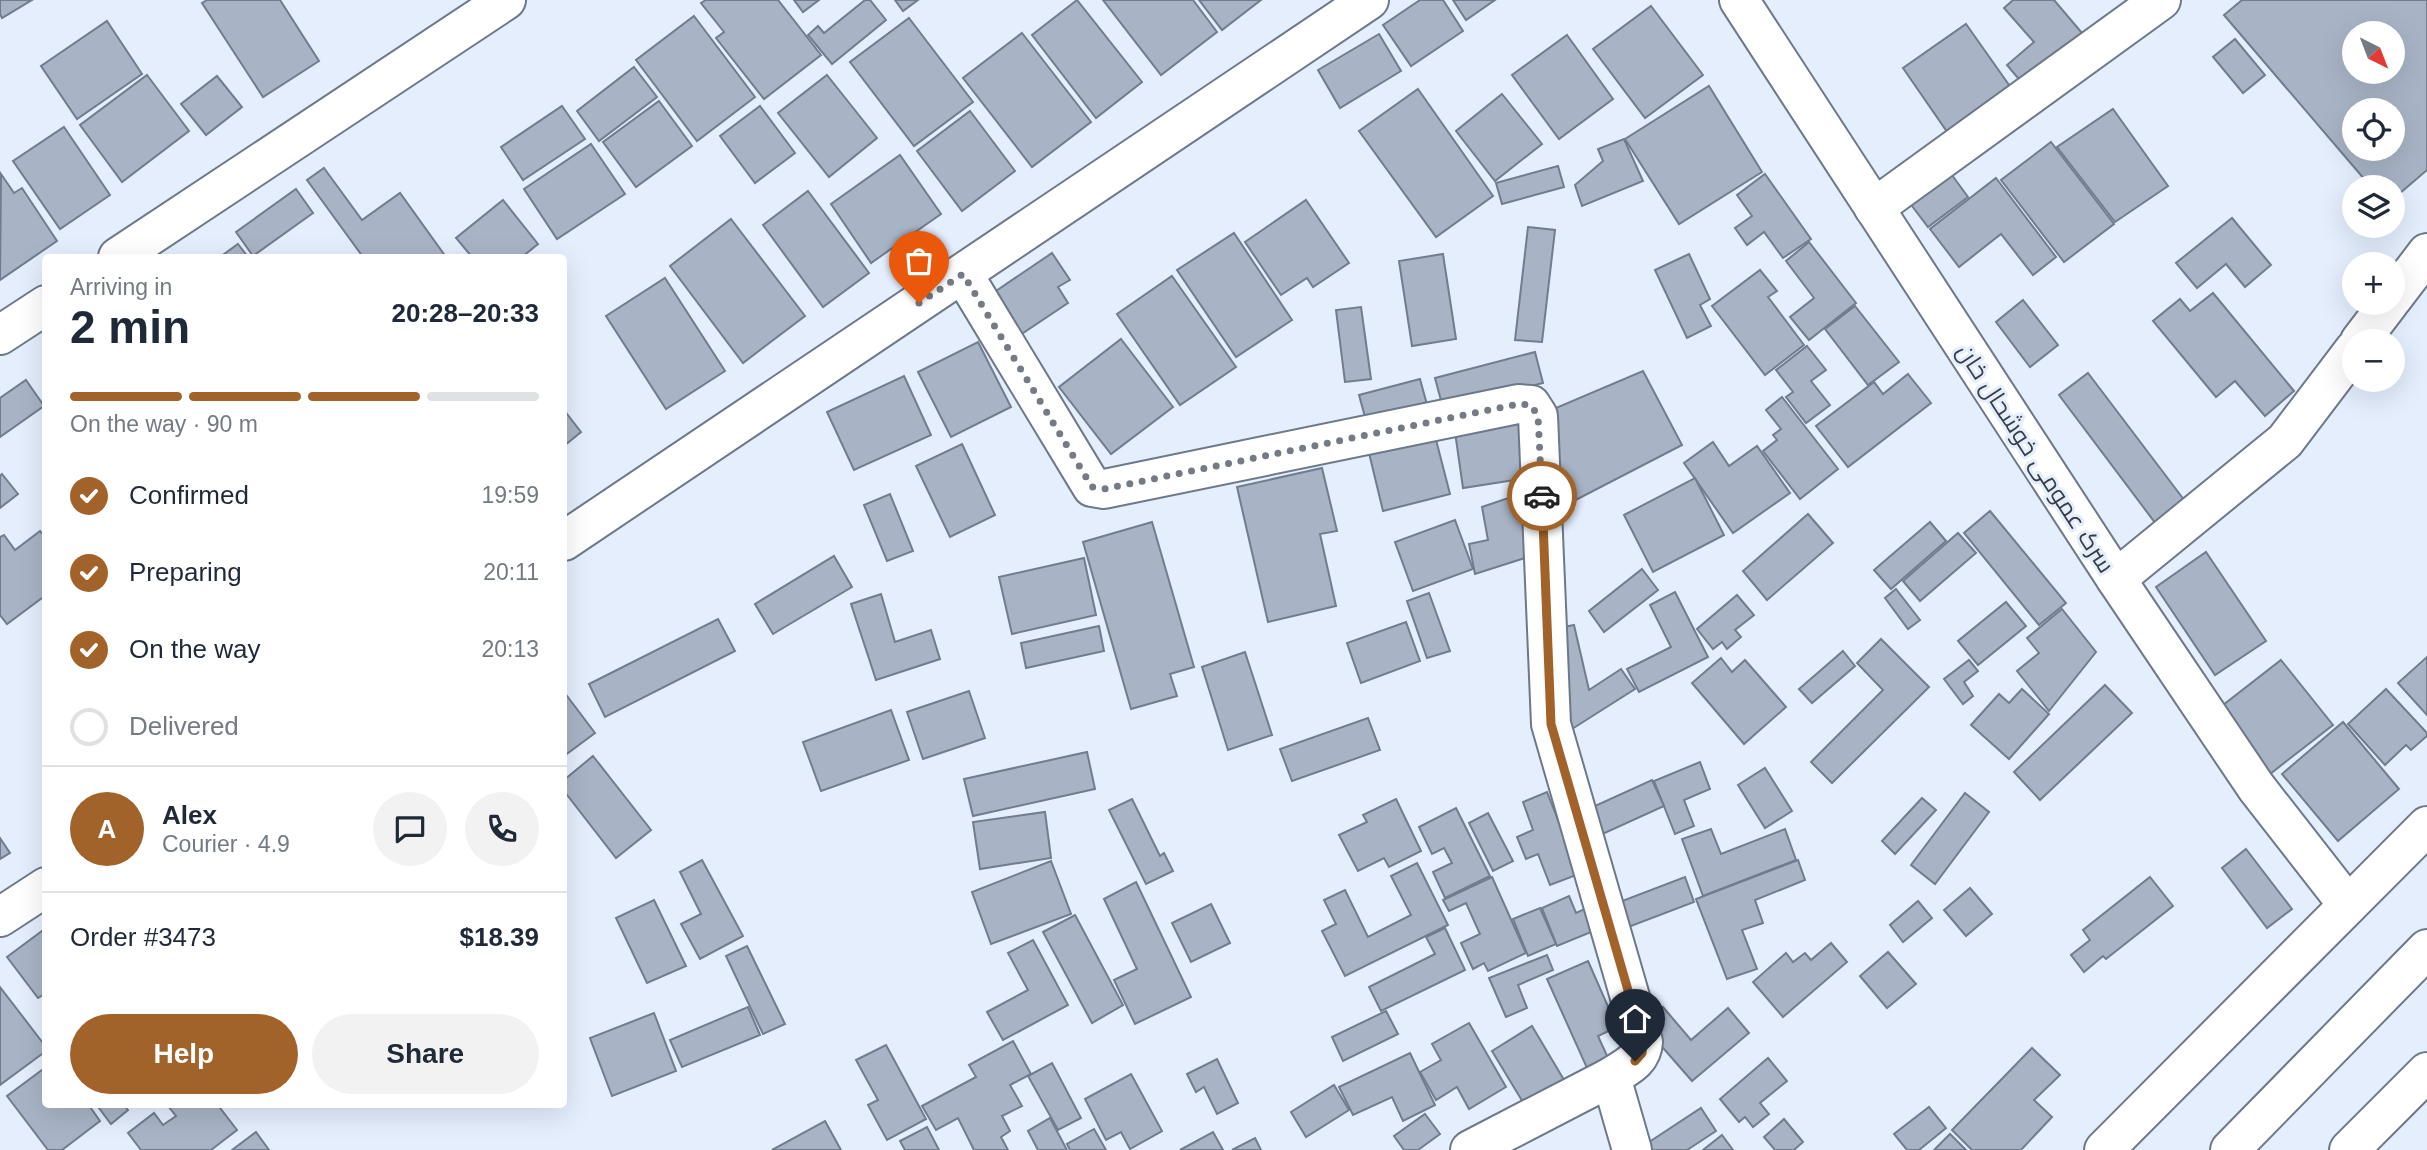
<!DOCTYPE html>
<html lang="en">
<head>
<meta charset="utf-8">
<style>
  :root { --surface:#fff; --page:#f2f2f3; --text:#1f2937; --muted:#747a83; --line:#e0e1e3; --accent:#a1632a }
  body { margin:0; font-family:Arial,Cairo,sans-serif; background:var(--page); color:var(--text); height:100vh; display:flex; flex-direction:column; font-size:26px; white-space:nowrap }
  * { box-sizing:border-box; margin:0 }
  p { font-size:23px; color:var(--muted) }
  .icon { flex:none; width:38px; height:38px; fill:none; stroke:currentColor; stroke-width:2; stroke-linecap:round; stroke-linejoin:round }
  .map { position:relative; flex:1; overflow:hidden }
  .side { position:absolute; left:42px; top:254px; width:525px; height:854px; display:flex; flex-direction:column; background:var(--surface); border-radius:7px; box-shadow:0 7px 28px #0002 }
  .side>* { flex:none }
  .needle { width:46px; rotate:138deg }
  .fabs { position:absolute; left:2342px; top:21px; display:grid; gap:14px }
  .fabs a { display:grid; place-items:center; width:63px; height:63px; border-radius:50%; background:var(--surface); box-shadow:0 7px 28px #0002; font-size:35px }
  .pin { position:absolute; display:grid; place-items:center; width:60px; height:60px; color:#fff; margin:-72px -30px; border-radius:50% 50% 50% 0; rotate:-45deg; box-shadow:0 0 7px #0007 }
  .pin .icon { rotate:45deg }
  .courier { position:absolute; display:grid; place-items:center; width:70px; height:70px; margin:-35px; border:5px solid #a1632a; border-radius:50%; background:#fff; color:#222; box-shadow:0 2px 9px #0007 }
  .overview em { font-style:normal; font-weight:700 }
  .overview div { display:flex; flex-direction:column-reverse }
  .overview { display:flex; align-items:center; justify-content:space-between; height:119px; padding:0 28px }
  h1 { font-size:46px; font-weight:700; line-height:52px }
  .bar { display:grid; grid-template-columns:repeat(4,1fr); gap:10px 7px; align-content:center; height:84px; padding:0 28px }
  .bar i { height:9px; border-radius:5px; background:var(--line) }
  .bar .on { background:var(--accent) }
  .bar p { grid-column:span 4 }
  .line { display:flex; align-items:center; gap:18px; padding:0 28px; border-top:2px solid var(--line) }
  .line div { flex:1 }
  .round { display:grid; place-items:center; flex:none; width:74px; height:74px; border-radius:37px; background:var(--page) }
  ol { padding:0 28px; list-style:none }
  li { display:flex; align-items:center; gap:21px; height:77px }
  li p { margin-inline-start:auto }
  li .icon { padding:7px; border-radius:50%; background:var(--accent); color:#fff; stroke-width:4 }
  li:last-child { color:var(--muted) }
  li i { width:38px; height:38px; border:4px solid var(--line); border-radius:50% }
  .primary-button { display:flex; gap:14px; margin-top:auto; padding:14px 28px }
  .primary-button a { flex:1; height:80px; border-radius:42px; background:var(--accent); color:#fff; font-size:28px; font-weight:700; line-height:80px; text-align:center }
  .primary-button a+a { background:var(--page); color:var(--text) }
  .map>svg:first-child { display:block }
  .building { fill:#a8b4c6; stroke:#717c8e; stroke-width:2; fill-rule:evenodd }
  .lines { fill:none; stroke-linecap:round; stroke-linejoin:round }
  .street-casing { stroke:#6d7889; stroke-width:42 }
  .secondary-casing { stroke:#6d7889; stroke-width:42 }
  .street { stroke:#fff; stroke-width:38 }
  .secondary { stroke:#fff; stroke-width:38 }
  .done { stroke:#747b85; stroke-width:7; stroke-dasharray:0 12.6 }
  .route { stroke:#a1632a; stroke-width:9 }
  .labels { text-anchor:middle; dominant-baseline:central; stroke-width:6; stroke-linejoin:round; paint-order:stroke }
  .street-label { font-size:24px; fill:#383d44; stroke:#e4eefd }
</style>
</head>
<body>
<div class="map">
<svg width="2427" height="1150" viewBox="0 0 2427 1150">
  <rect width="100%" height="100%" fill="#e4eefd"/>
  <g class="building">
    <path d="M0 0H32L2 18 0 14Z"/>
    <path d="M207 0H280L319 61 263 97 202 3Z"/>
    <path d="M706 0H778L821 55 764 99 716 38 724 32 701 3Z"/>
    <path d="M794 0H819L803 12Z"/>
    <path d="M865 0H870L886 20 832 64 808 35 818 26 824 33Z"/>
    <path d="M895 0H918L903 11Z"/>
    <path d="M1077 0 1142 82 1096 118 1032 35Z"/>
    <path d="M1103 0H1193L1217 32 1161 75Z"/>
    <path d="M1199 0H1261L1222 30Z"/>
    <path d="M1420 0H1443L1463 31 1411 66 1383 25Z"/>
    <path d="M1453 0H1495L1466 20Z"/>
    <path d="M2013 0H2054L2093 46 2034 97 2007 65 2034 42 2004 8Z"/>
    <path d="M2242 0H2427V170L2392 200V187H2371L2224 15ZM2354 33H2392V72H2354ZM2354 110H2392V149H2354Z"/>
    <path d="M1651 6 1703 75 1645 118 1593 49Z"/>
    <path d="M694 16 755 97 697 141 636 60Z"/>
    <path d="M909 18 973 102 914 146 850 62Z"/>
    <path d="M107 21 142 74 77 119 41 66Z"/>
    <path d="M1966 24 2014 92 1950 136 1903 68Z"/>
    <path d="M1022 33 1091 122 1032 167 963 78Z"/>
    <path d="M1379 34 1401 71 1340 108 1318 70Z"/>
    <path d="M1567 35 1613 99 1559 139 1512 75Z"/>
    <path d="M2235 39 2265 75 2243 93 2213 57Z"/>
    <path d="M634 67 657 97 599 141 577 111Z"/>
    <path d="M147 75 189 131 122 182 80 125Z"/>
    <path d="M827 75 877 138 829 177 778 113Z"/>
    <path d="M217 76 242 107 206 135 181 104Z"/>
    <path d="M1709 86 1762 172 1679 224 1625 139Z"/>
    <path d="M1418 89 1493 196 1436 237 1359 131Z"/>
    <path d="M1502 94 1542 144 1495 181 1456 131Z"/>
    <path d="M659 101 692 146 636 187 603 142Z"/>
    <path d="M562 106 585 139 523 180 501 147Z"/>
    <path d="M760 106 795 153 755 183 720 136Z"/>
    <path d="M2113 109 2168 186 2115 222 2057 147Z"/>
    <path d="M970 111 1015 171 962 211 917 151Z"/>
    <path d="M64 127 110 195 60 229 13 161Z"/>
    <path d="M1624 139 1643 181 1582 206 1575 185 1603 161 1598 149Z"/>
    <path d="M2051 142 2114 224 2064 262 2001 180Z"/>
    <path d="M591 144 625 194 557 239 524 189Z"/>
    <path d="M900 155 941 214 871 263 831 204Z"/>
    <path d="M1558 166 1564 187 1502 204 1496 183Z"/>
    <path d="M324 168 362 220 400 193 446 257H363L307 180Z"/>
    <path d="M1949 171 1968 197 1928 227 1909 202Z"/>
    <path d="M1 174 14 193 22 188 57 241 0 280Z"/>
    <path d="M1765 174 1811 239 1783 258 1764 232 1747 245 1735 228 1752 216 1737 195Z"/>
    <path d="M1996 178 2056 257 2033 275 2001 234 1959 267 1930 229Z"/>
    <path d="M296 189 313 213 253 256 236 232Z"/>
    <path d="M808 191 869 273 823 307 763 225Z"/>
    <path d="M503 200 538 244 522 257H472L456 238Z"/>
    <path d="M1306 200 1349 263 1313 287 1307 278 1281 295 1245 242Z"/>
    <path d="M2232 218 2271 265 2245 287 2226 264 2197 288 2176 263Z"/>
    <path d="M731 219 805 316 743 363 670 266Z"/>
    <path d="M1528 227 1555 230 1542 342 1515 340Z"/>
    <path d="M1234 233 1292 320 1236 357 1177 270Z"/>
    <path d="M1809 242 1856 303 1809 340 1790 317 1814 298 1786 261Z"/>
    <path d="M238 244 248 257H220Z"/>
    <path d="M1052 253 1070 280 1058 287 1068 303 1020 335 993 293Z"/>
    <path d="M1443 254 1456 339 1412 346 1399 261Z"/>
    <path d="M1689 254 1710 299 1700 305 1711 326 1687 338 1655 270Z"/>
    <path d="M1760 270 1777 291 1768 297 1804 345 1765 375 1712 306Z"/>
    <path d="M1172 276 1236 367 1180 405 1117 314Z"/>
    <path d="M665 278 725 371 666 409 606 316Z"/>
    <path d="M2213 293 2294 391 2265 416 2235 381 2216 397 2153 321 2180 299 2190 311Z"/>
    <path d="M2023 300 2058 345 2030 367 1996 322Z"/>
    <path d="M1855 306 1899 362 1868 385 1825 329Z"/>
    <path d="M1361 307 1371 379 1345 382 1336 310Z"/>
    <path d="M1121 339 1173 407 1111 454 1059 387Z"/>
    <path d="M978 342 1011 407 951 437 918 372Z"/>
    <path d="M1807 346 1826 370 1811 381 1830 405 1806 423 1786 397 1793 392 1776 370Z"/>
    <path d="M1535 352 1543 383 1443 408 1435 378Z"/>
    <path d="M1643 371 1682 445 1566 505 1544 413Z"/>
    <path d="M2088 373 2191 509 2162 532 2059 395Z"/>
    <path d="M1908 374 1931 403 1848 467 1816 426 1874 382 1883 394Z"/>
    <path d="M904 376 931 435 854 470 827 412Z"/>
    <path d="M1420 379 1429 412 1368 428 1359 395Z"/>
    <path d="M26 380 44 406 0 437V398Z"/>
    <path d="M1782 397 1838 469 1800 499 1763 451 1777 440 1773 435 1781 429 1766 410Z"/>
    <path d="M564 410 581 432 564 446Z"/>
    <path d="M1526 421 1534 477 1463 488 1455 432Z"/>
    <path d="M1435 436 1450 494 1383 511 1369 453Z"/>
    <path d="M1713 442 1729 466 1757 446 1790 493 1733 533 1684 463Z"/>
    <path d="M962 444 995 515 950 537 916 466Z"/>
    <path d="M1322 468 1337 531 1320 534 1336 606 1268 622 1237 487Z"/>
    <path d="M2 474 18 494 0 508V476Z"/>
    <path d="M1695 478 1724 535 1653 572 1624 515Z"/>
    <path d="M1529 491 1534 555 1475 574 1469 544 1488 540 1482 507Z"/>
    <path d="M890 494 913 551 887 561 864 505Z"/>
    <path d="M1990 511 2066 603 2039 625 1964 533Z"/>
    <path d="M1808 514 1833 543 1767 600 1743 571Z"/>
    <path d="M1455 520 1473 569 1413 591 1395 542Z"/>
    <path d="M1152 522 1194 667 1170 674 1177 696 1131 709 1083 542Z"/>
    <path d="M1930 522 1946 541 1891 589 1874 570Z"/>
    <path d="M40 531 46 538V595L7 624 0 615V537L4 535 15 550Z"/>
    <path d="M1958 533 1976 553 1920 601 1903 581Z"/>
    <path d="M2206 552 2266 641 2215 675 2156 587Z"/>
    <path d="M834 556 852 587 773 634 755 604Z"/>
    <path d="M1084 558 1096 615 1012 634 999 577Z"/>
    <path d="M1642 569 1658 590 1604 632 1589 611Z"/>
    <path d="M1896 589 1920 620 1908 629 1885 598Z"/>
    <path d="M1675 592 1708 657 1639 692 1627 669 1671 647 1650 605Z"/>
    <path d="M1429 593 1450 651 1427 658 1407 601Z"/>
    <path d="M881 594 895 642 931 630 940 659 876 680 851 604Z"/>
    <path d="M1737 595 1754 615 1735 630 1741 637 1727 649 1722 642 1713 649 1697 629Z"/>
    <path d="M2006 602 2026 626 1978 665 1958 641Z"/>
    <path d="M2062 609 2096 652 2049 711 2017 671 2039 653 2027 638Z"/>
    <path d="M718 619 735 651 605 717 589 684Z"/>
    <path d="M1406 622 1420 661 1361 683 1347 643Z"/>
    <path d="M1574 625 1589 690 1621 669 1635 689 1572 729 1549 630Z"/>
    <path d="M1099 626 1104 651 1026 668 1021 643Z"/>
    <path d="M1881 639 1929 687 1832 783 1811 762 1883 690 1857 663Z"/>
    <path d="M1843 651 1855 666 1812 703 1799 689Z"/>
    <path d="M1245 652 1272 735 1228 750 1202 667Z"/>
    <path d="M2427 657V715L2398 683Z"/>
    <path d="M1721 658 1732 672 1745 660 1786 707 1744 744 1692 683Z"/>
    <path d="M1969 660 1978 671 1964 682 1973 696 1963 704 1944 679Z"/>
    <path d="M2281 660 2333 725 2270 774 2218 709Z"/>
    <path d="M2105 685 2132 713 2040 800 2014 772Z"/>
    <path d="M2022 689 2049 714 2009 759 1971 725 1999 694 2009 703Z"/>
    <path d="M2386 689 2427 733V736L2411 750 2406 745 2385 765 2348 724Z"/>
    <path d="M969 691 985 738 923 759 907 712Z"/>
    <path d="M564 692 595 733 564 756Z"/>
    <path d="M891 710 909 760 821 791 803 742Z"/>
    <path d="M1368 718 1380 750 1292 781 1280 749Z"/>
    <path d="M2343 722 2399 789 2338 841 2282 774Z"/>
    <path d="M1087 752 1095 789 973 816 964 779Z"/>
    <path d="M593 756 651 830 616 858 564 791V780Z"/>
    <path d="M1700 762 1710 789 1684 800 1694 826 1675 834 1654 781Z"/>
    <path d="M1765 768 1792 811 1765 828 1738 785Z"/>
    <path d="M1652 780 1664 806 1596 837 1584 811Z"/>
    <path d="M1547 792 1579 874 1550 885 1538 854 1526 859 1517 837 1533 830 1523 802Z"/>
    <path d="M1965 793 1989 812 1935 884 1911 865Z"/>
    <path d="M1922 798 1936 810 1895 854 1882 841Z"/>
    <path d="M1132 799 1160 856 1164 853 1173 871 1146 884 1109 810Z"/>
    <path d="M1396 799 1421 851 1389 867 1384 858 1358 871 1339 835 1367 822 1363 815Z"/>
    <path d="M1456 808 1490 876 1445 898 1433 872 1452 863 1444 848 1432 854 1419 827Z"/>
    <path d="M1045 812 1051 858 980 869 973 822Z"/>
    <path d="M1488 813 1513 861 1493 871 1469 823Z"/>
    <path d="M1711 829 1721 854 1785 829 1796 860 1703 896 1682 839Z"/>
    <path d="M0 838 10 853 0 859Z"/>
    <path d="M2246 849 2292 909 2267 928 2222 868Z"/>
    <path d="M702 860 743 936 700 959 681 924 701 914 680 872Z"/>
    <path d="M1798 860 1805 880 1755 900 1763 923 1742 930 1757 969 1727 979 1696 899Z"/>
    <path d="M1051 861 1071 914 991 944 972 892Z"/>
    <path d="M1417 863 1448 925 1345 976 1322 931 1336 924 1324 900 1345 890 1368 937 1411 915 1391 876Z"/>
    <path d="M1492 877 1526 953 1488 971 1484 963 1473 969 1461 943 1480 934 1466 903 1449 911 1443 900Z"/>
    <path d="M1685 877 1694 902 1618 931 1609 906Z"/>
    <path d="M2150 877 2173 906 2106 959 2103 956 2084 972 2071 955 2090 940 2083 930Z"/>
    <path d="M1136 882 1191 997 1135 1024 1114 980 1137 969 1104 899Z"/>
    <path d="M1970 888 1992 914 1966 936 1944 910Z"/>
    <path d="M1569 896 1576 913 1587 908 1596 930 1557 946 1542 908Z"/>
    <path d="M654 900 686 966 647 983 616 918Z"/>
    <path d="M1918 901 1932 918 1903 942 1890 925Z"/>
    <path d="M1211 904 1230 943 1191 962 1172 923Z"/>
    <path d="M1540 908 1556 944 1528 956 1513 919Z"/>
    <path d="M1075 915 1123 1005 1092 1023 1043 932Z"/>
    <path d="M46 928V993L38 998 7 957Z"/>
    <path d="M1445 928 1465 970 1381 1011 1369 987 1435 954 1426 937Z"/>
    <path d="M1033 940 1068 1005 1003 1040 987 1012 1028 990 1008 953Z"/>
    <path d="M1831 943 1847 962 1783 1017 1753 982 1786 953 1793 962 1805 953 1811 960Z"/>
    <path d="M747 946 785 1024 763 1034 726 956Z"/>
    <path d="M1888 952 1916 984 1887 1008 1860 976Z"/>
    <path d="M1547 955 1553 970 1518 985 1527 1008 1506 1017 1489 978Z"/>
    <path d="M1588 961 1617 1027 1598 1036 1608 1058 1587 1068 1547 979Z"/>
    <path d="M0 987 46 1047V1051L0 1085Z"/>
    <path d="M748 1007 760 1035 682 1067 670 1040Z"/>
    <path d="M1663 1007 1691 1040 1728 1008 1749 1033 1692 1081 1643 1025Z"/>
    <path d="M1386 1011 1398 1034 1343 1061 1332 1037Z"/>
    <path d="M654 1013 676 1071 612 1096 590 1038Z"/>
    <path d="M1469 1023 1506 1087 1469 1109 1457 1087 1436 1100 1420 1072 1441 1060 1432 1044Z"/>
    <path d="M1532 1026 1564 1080 1524 1104 1492 1051Z"/>
    <path d="M1013 1041 1031 1074 1010 1085 1022 1106 1002 1116 1010 1131 1001 1137 1008 1150H974L958 1118 936 1130 922 1106 976 1077 969 1065Z"/>
    <path d="M886 1045 926 1119 887 1140 868 1105 878 1100 856 1060Z"/>
    <path d="M2032 1048 2060 1075 2034 1100 2052 1117 2021 1150H1972L1952 1130Z"/>
    <path d="M1410 1053 1435 1105 1403 1121 1392 1097 1353 1115 1339 1087Z"/>
    <path d="M1768 1058 1787 1081 1760 1103 1769 1114 1753 1127 1745 1117 1739 1122 1720 1099Z"/>
    <path d="M1217 1059 1238 1103 1217 1114 1204 1087 1196 1092 1187 1074Z"/>
    <path d="M1052 1063 1081 1118 1058 1130 1028 1076Z"/>
    <path d="M46 1067V1104H88L100 1121 62 1150H48L7 1096Z"/>
    <path d="M1131 1074 1162 1131 1130 1149 1121 1132 1106 1140 1085 1099Z"/>
    <path d="M1334 1085 1349 1110 1306 1137 1291 1112Z"/>
    <path d="M96 1104H123L128 1110 111 1124Z"/>
    <path d="M171 1104H217L237 1130 211 1150H141L128 1133 154 1113 163 1125 176 1116 168 1106Z"/>
    <path d="M1929 1107 1946 1128 1919 1150H1907L1894 1134Z"/>
    <path d="M1701 1108 1716 1131 1687 1150H1641L1640 1148Z"/>
    <path d="M1425 1114 1440 1134 1418 1150H1404L1394 1136Z"/>
    <path d="M1050 1118 1067 1150H1038L1028 1131Z"/>
    <path d="M1784 1119 1803 1142 1794 1150H1775L1764 1137Z"/>
    <path d="M825 1121 841 1150H772Z"/>
    <path d="M927 1127 939 1150H905L900 1141Z"/>
    <path d="M1094 1129 1106 1150H1070L1067 1144Z"/>
    <path d="M256 1132 269 1150H232Z"/>
    <path d="M1213 1132 1223 1150H1180Z"/>
    <path d="M1950 1134 1966 1150H1934Z"/>
    <path d="M1722 1135 1733 1150H1703Z"/>
    <path d="M1255 1138 1261 1150H1232Z"/>
  </g>
  <g class="lines">
    <g class="street-casing">
      <g id="street">
        <path d="M1739 0 2116 579 2256 787 2348 905"/>
        <path d="M1874 208 2161 0"/>
        <path d="M118 257 506 0"/>
        <path d="M963 274 1092 487 1104 489 1518 404 1531 405 1538 416 1551 724 1643 1042C1642 1061 1626 1067 1611 1077L1632 1150"/>
        <path d="M2392 299 2427 253"/>
        <path d="M0 335 46 305"/>
        <path d="M2360 341 2389 303"/>
        <path d="M564 541 1369 0"/>
        <path d="M2116 579 2285 441 2354 350"/>
        <path d="M0 917 46 887"/>
        <path d="M1470 1150 1611 1077"/>
      </g>
    </g>
    <g class="secondary-casing">
      <g id="secondary">
        <path d="M2104 1150 2427 826"/>
        <path d="M2230 1150 2427 949"/>
        <path d="M2349 1150 2427 1072"/>
      </g>
    </g>
    <use href="#street" class="street"/>
    <use href="#secondary" class="secondary"/>
  </g>
  <g class="lines">
    <path class="done" d="M919 303 963 274 1092 487 1104 489 1518 404 1531 405 1538 416 1542 496"/>
    <path class="route" d="M1542 496 1551 724 1643 1042 1642 1053 1635 1061"/>
  </g>
  <g class="labels">
    <g class="street-label">
      <text transform="translate(2036 458) rotate(57)">سرک عمومی خوشحال خان</text>
    </g>
  </g>
</svg>
<div class="fabs">
<a><svg class="needle" viewBox="-14 -14 28 28"><path d="M0-13l5 13h-10z" fill="#e53935"/><path d="M0 13l5-13h-10z" fill="#747a83"/></svg></a>
<a><svg class="icon" aria-label="locate" viewBox="0 0 24 24"><circle cx="12" cy="12" r="6"/><path d="M12 2v4M12 18v4M2 12h4M18 12h4"/></svg></a>
<a><svg class="icon" aria-label="layers" viewBox="0 0 24 24"><path d="M12 4l9 5-9 5-9-5zM3 14l9 5 9-5"/></svg></a>
<a>+</a>
<a>−</a>
</div>
<div class="pin" style="left:919px;top:303px;background:#ea580c"><svg class="icon" aria-label="bag" viewBox="0 0 24 24"><path d="M5 8h14l-1 12H6zM9 8a3 3 0 0 1 6 0"/></svg></div>
<div class="pin" style="left:1635px;top:1061px;background:#1f2937"><svg class="icon" aria-label="home" viewBox="0 0 24 24"><path d="M3 11l9-7 9 7M6 9v11h12V9"/></svg></div>
<div class="courier" style="left:1542px;top:496px"><svg class="icon" aria-label="car" viewBox="0 0 24 24"><path d="M5 17H2v-5l4-1 3-4h7l3 4 3 1v5h-3M9 17h6M6 11h13"/><circle cx="7" cy="17" r="2"/><circle cx="17" cy="17" r="2"/></svg></div>
<section class="side">
<div class="overview"><div><h1>2 min</h1><p>Arriving in</p></div><em>20:28–20:33</em></div>
<div class="bar"><i class="on"></i><i class="on"></i><i class="on"></i><i></i><p>On the way · 90 m</p></div>
<ol>
<li><svg class="icon" aria-label="check" viewBox="0 0 24 24"><path d="M5 12l5 5 9-10"/></svg>Confirmed<p>19:59</p></li>
<li><svg class="icon" aria-label="check" viewBox="0 0 24 24"><path d="M5 12l5 5 9-10"/></svg>Preparing<p>20:11</p></li>
<li><svg class="icon" aria-label="check" viewBox="0 0 24 24"><path d="M5 12l5 5 9-10"/></svg>On the way<p>20:13</p></li>
<li><i></i>Delivered</li>
</ol>
<div class="line" style="height:126px"><b class="round" style="background:var(--accent);color:#fff">A</b><div><b>Alex</b><p>Courier · 4.9</p></div><a class="round"><svg class="icon" aria-label="chat" viewBox="0 0 24 24"><path d="M4 5h16v11H9l-5 4z"/></svg></a><a class="round"><svg class="icon" aria-label="phone" viewBox="0 0 24 24"><path d="M5 4h4l2 5-3 2q2 4 5 5l2-3 5 2v4C11 20 4 13 5 4z"/></svg></a></div>
<div class="line" style="height:91px"><div>Order #3473</div><b>$18.39</b></div>
<div class="primary-button"><a>Help</a><a>Share</a></div>
</section>
</div>
</body>
</html>
